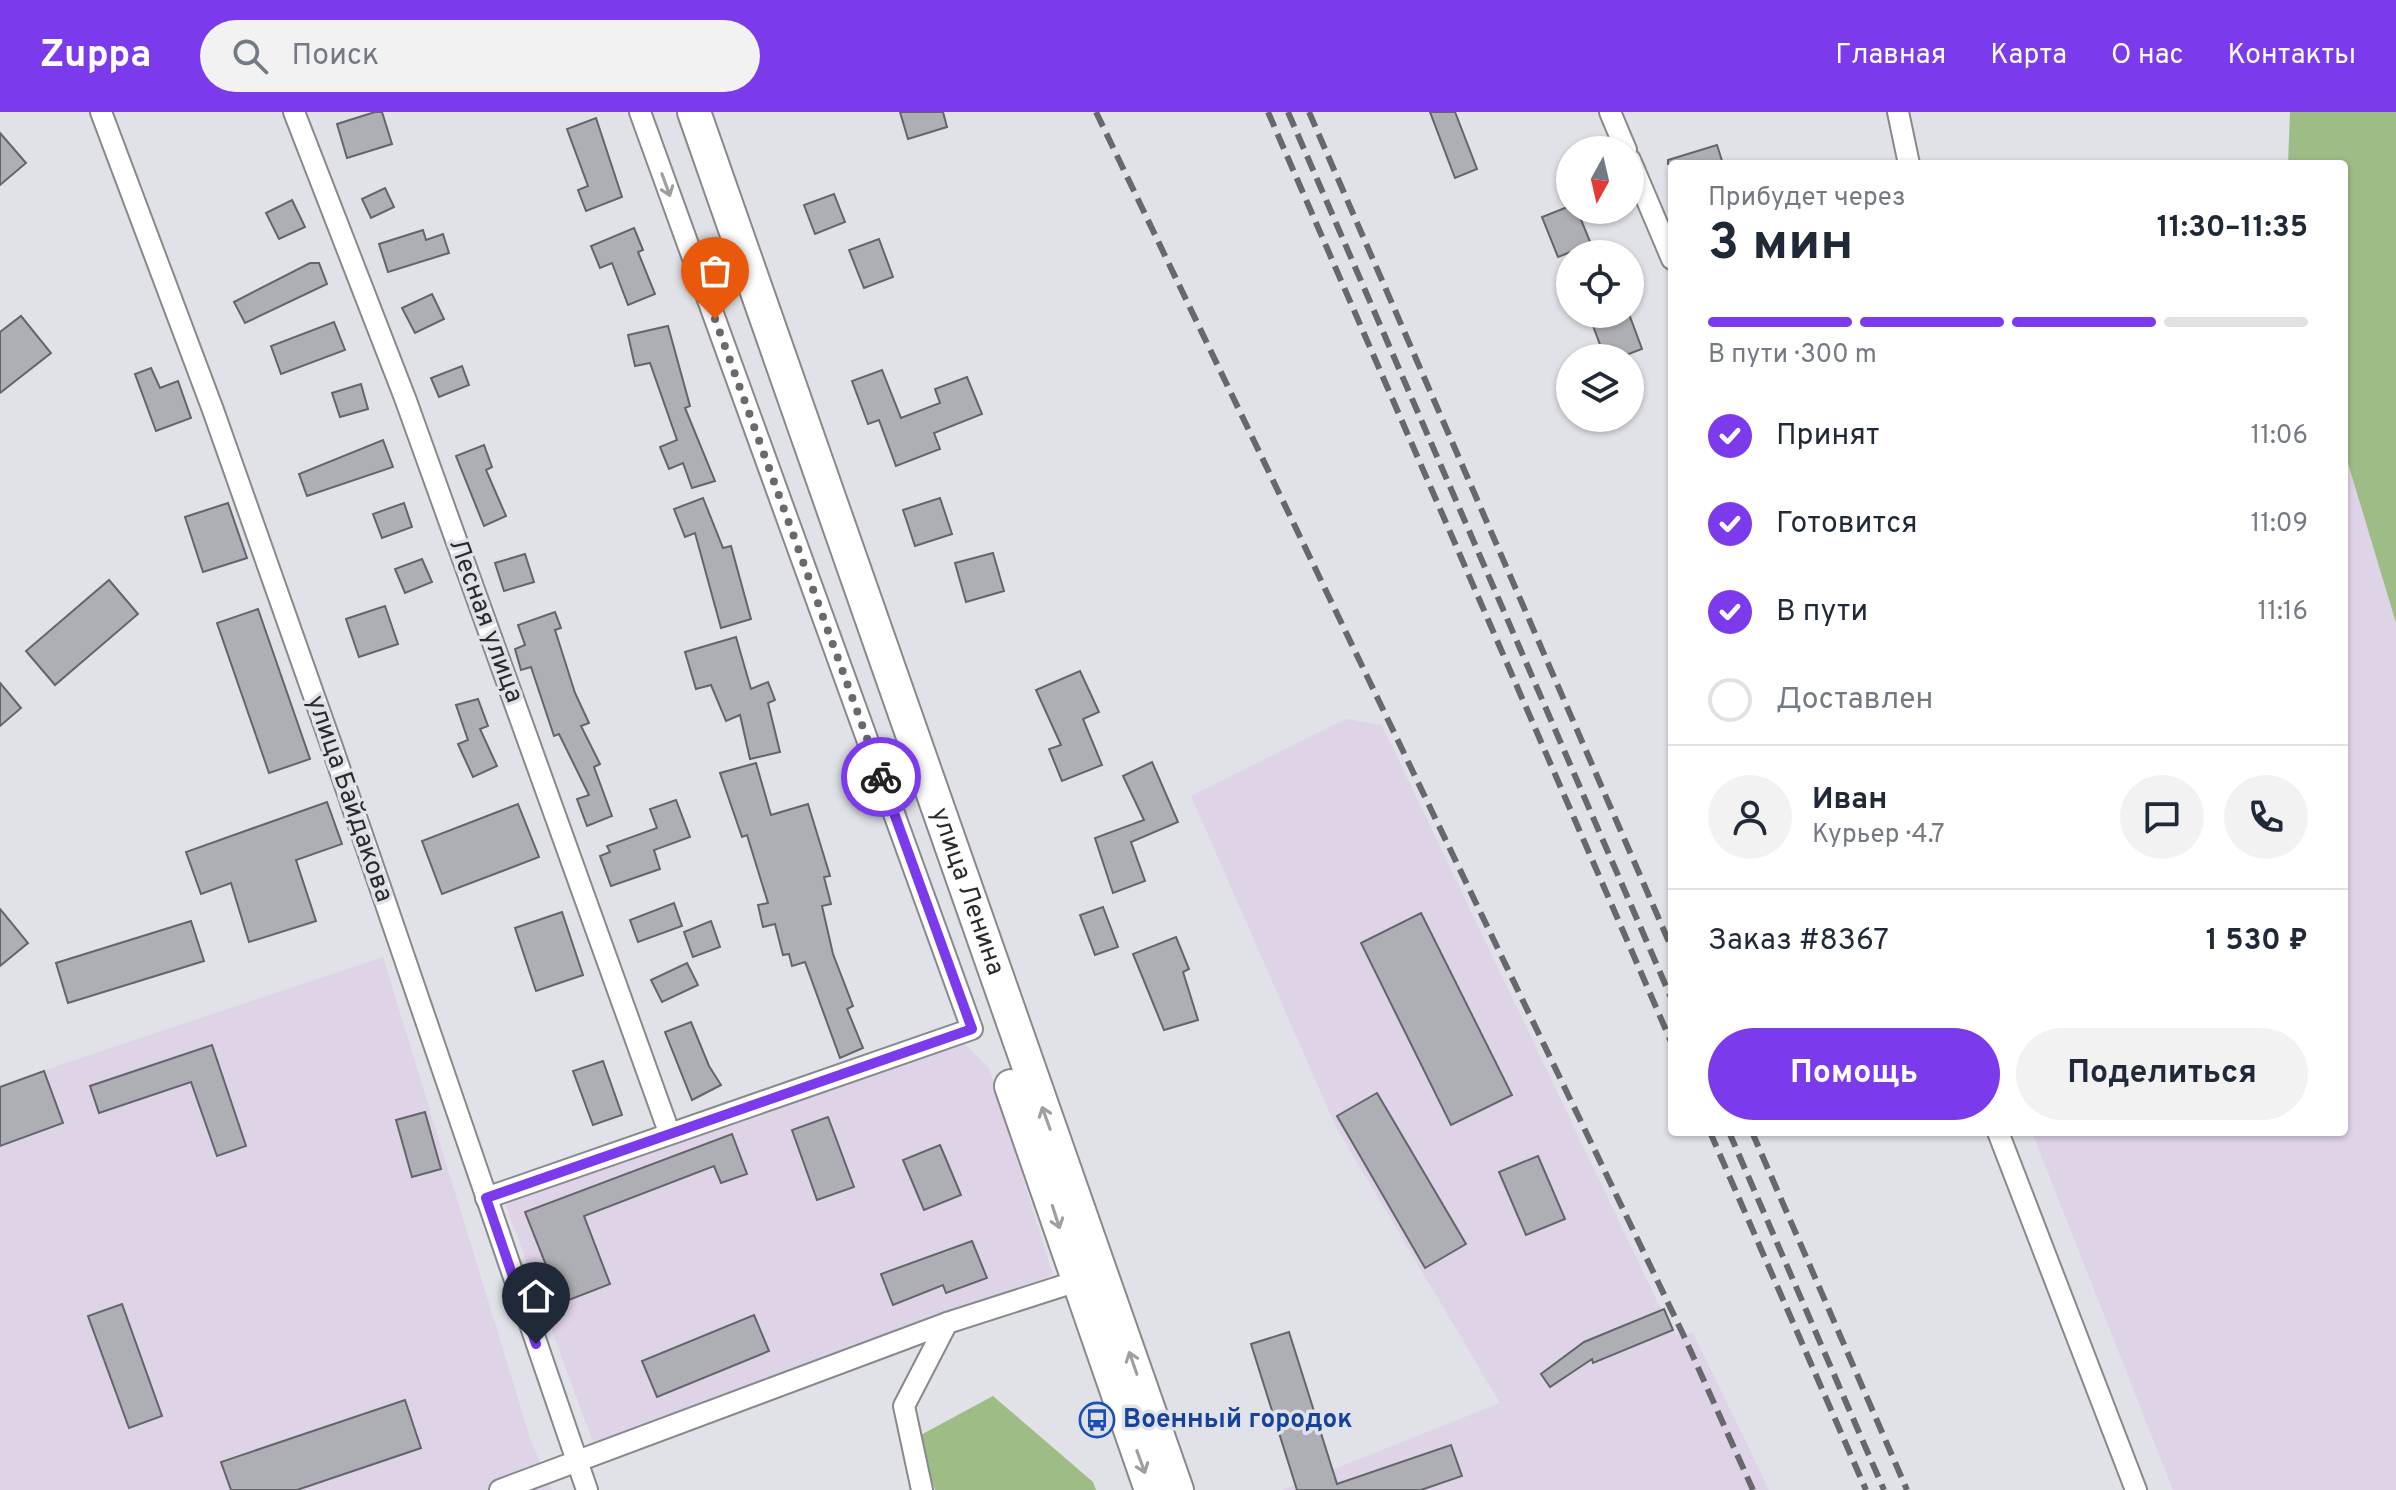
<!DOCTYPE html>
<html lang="ru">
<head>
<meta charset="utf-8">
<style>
  :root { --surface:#fff; --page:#f2f2f3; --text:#1f2937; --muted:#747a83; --line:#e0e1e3; --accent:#7c3aed }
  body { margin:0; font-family:Overpass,sans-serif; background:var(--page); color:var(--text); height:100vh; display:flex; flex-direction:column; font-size:30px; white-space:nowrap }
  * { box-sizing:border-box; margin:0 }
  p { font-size:26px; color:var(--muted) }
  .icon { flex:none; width:44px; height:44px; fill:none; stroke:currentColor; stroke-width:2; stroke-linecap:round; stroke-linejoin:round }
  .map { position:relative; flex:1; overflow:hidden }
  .panel { position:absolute; left:1668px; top:48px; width:680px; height:976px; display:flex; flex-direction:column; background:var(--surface); border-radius:8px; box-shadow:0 2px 6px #0004 }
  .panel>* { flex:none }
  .needle { width:52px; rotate:188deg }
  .tools { position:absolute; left:1556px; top:24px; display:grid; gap:16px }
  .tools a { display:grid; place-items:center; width:88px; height:88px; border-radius:50%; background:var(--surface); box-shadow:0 2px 6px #0004; font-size:40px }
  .pin { position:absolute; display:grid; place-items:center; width:68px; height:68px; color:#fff; margin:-82px -34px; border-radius:50% 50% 50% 0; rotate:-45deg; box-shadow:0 0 8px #0007 }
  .pin .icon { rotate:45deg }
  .courier { position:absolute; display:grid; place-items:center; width:80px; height:80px; margin:-40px; border:6px solid #7c3aed; border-radius:50%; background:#fff; color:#222; box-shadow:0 2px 10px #0007 }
  .head em { font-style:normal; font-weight:700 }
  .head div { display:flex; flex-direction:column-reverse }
  .head { display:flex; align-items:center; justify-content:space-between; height:136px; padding:0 40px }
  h1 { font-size:52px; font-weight:700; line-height:60px }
  .bar { display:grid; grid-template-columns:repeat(4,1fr); gap:12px 8px; align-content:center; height:96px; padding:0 40px }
  .bar i { height:10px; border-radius:6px; background:var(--line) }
  .bar .active { background:var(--accent) }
  .bar p { grid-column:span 4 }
  .line { display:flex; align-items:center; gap:20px; padding:0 40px; border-top:2px solid var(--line) }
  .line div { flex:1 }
  .round { display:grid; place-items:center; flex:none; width:84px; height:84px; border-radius:42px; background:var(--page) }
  ol { padding:0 40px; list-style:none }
  li { display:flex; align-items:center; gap:24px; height:88px }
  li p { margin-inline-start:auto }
  li .icon { padding:8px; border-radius:50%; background:var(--accent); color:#fff; stroke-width:4 }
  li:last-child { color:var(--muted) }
  li i { width:44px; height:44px; border:4px solid var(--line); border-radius:50% }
  .cta { display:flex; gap:16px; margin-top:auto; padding:16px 40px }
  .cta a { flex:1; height:92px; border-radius:48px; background:var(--accent); color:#fff; font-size:32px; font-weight:700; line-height:92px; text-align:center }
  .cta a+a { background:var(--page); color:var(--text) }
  header { display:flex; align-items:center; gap:48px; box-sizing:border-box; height:112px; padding:0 40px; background:var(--accent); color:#fff }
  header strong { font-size:38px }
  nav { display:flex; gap:44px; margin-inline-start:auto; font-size:28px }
  .search { width:560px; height:72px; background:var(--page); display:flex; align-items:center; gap:20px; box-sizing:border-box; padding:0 28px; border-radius:44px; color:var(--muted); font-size:30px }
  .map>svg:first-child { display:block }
  .industrial { fill:#dfd3e7 }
  .green { fill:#9dbc86 }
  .building { fill:#adafb4; stroke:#636569; stroke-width:2 }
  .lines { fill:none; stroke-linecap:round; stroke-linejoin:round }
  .minor-casing { stroke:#87898d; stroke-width:24 }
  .primary-casing { stroke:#87898d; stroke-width:36 }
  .minor { stroke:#fff; stroke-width:20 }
  .primary { stroke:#fff; stroke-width:32 }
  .rail { stroke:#66686b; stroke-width:6; stroke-dasharray:16 8; stroke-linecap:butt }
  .oneway { stroke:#9f9fa0 }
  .done { stroke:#696a6d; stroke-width:8; stroke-dasharray:0 14.4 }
  .route { stroke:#7c3aed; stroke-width:10 }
  .labels { text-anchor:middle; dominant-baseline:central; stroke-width:7; stroke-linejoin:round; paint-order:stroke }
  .street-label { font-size:26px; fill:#292a2c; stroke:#e0e2e7 }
  .transit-label { font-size:26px; font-weight:bold; fill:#164399; stroke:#e0e2e7; text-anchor:start }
</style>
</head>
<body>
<header>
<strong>Zuppa</strong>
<div class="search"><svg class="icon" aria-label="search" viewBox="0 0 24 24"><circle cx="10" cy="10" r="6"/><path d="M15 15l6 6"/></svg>Поиск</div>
<nav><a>Главная</a><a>Карта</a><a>О нас</a><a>Контакты</a></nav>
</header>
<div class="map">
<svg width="2396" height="1378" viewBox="0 0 2396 1378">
  <rect width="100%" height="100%" fill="#e0e2e7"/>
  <g class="industrial">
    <path d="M2344 338 2396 511V1378H2173L2032 1020H2344Z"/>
    <path d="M1346 607 1382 613 1659 1193 1676 1223 1693 1221 1769 1378H1282L1500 1291 1335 1013 1191 684Z"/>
    <path d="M383 845 531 1329 552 1378H0V973Z"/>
    <path d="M964 931 989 956 1053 1163 594 1333 505 1091Z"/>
  </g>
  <g class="green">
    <path d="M2290 0H2396V511L2344 338V52H2288Z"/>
    <path d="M993 1284 1093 1370 1096 1378H935L917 1325Z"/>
  </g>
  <g class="building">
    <path d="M375 0H382L392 32 347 46 337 12Z"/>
    <path d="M900 0H943L947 15 908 27Z"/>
    <path d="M1430 0H1455L1477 57 1455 66Z"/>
    <path d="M596 6 622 85 586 99 578 78 588 74 567 17Z"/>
    <path d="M0 21 26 51 0 73Z"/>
    <path d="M1717 33 1723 52H1668V48Z"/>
    <path d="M385 76 394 95 371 106 362 87Z"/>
    <path d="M834 82 845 110 815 122 804 93Z"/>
    <path d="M292 88 305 115 279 127 266 101Z"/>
    <path d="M1570 94V98H1577L1591 132 1558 145 1542 105Z"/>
    <path d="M634 116 643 138 638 140 655 182 628 193 612 151 600 156 591 134Z"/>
    <path d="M423 118 426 128 443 122 449 141 388 160 379 132Z"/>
    <path d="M879 127 893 165 864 176 849 138Z"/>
    <path d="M310 151H319L327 172 245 211 234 190Z"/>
    <path d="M432 182 444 207 415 221 402 196Z"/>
    <path d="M1615 202H1629L1642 237 1618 246H1605L1592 211Z"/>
    <path d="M21 204 51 241 0 281V220Z"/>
    <path d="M334 210 345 238 281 262 271 234Z"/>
    <path d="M668 214 690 294 685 296 715 369 692 376 683 351 669 357 660 335 677 328 650 251 635 254 628 223Z"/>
    <path d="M462 254 469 273 439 285 431 266Z"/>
    <path d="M151 256 160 276 178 269 191 306 156 319 135 262Z"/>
    <path d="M882 258 901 306 940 291 935 277 967 265 982 302 934 321 940 337 896 354 879 308 868 312 852 269Z"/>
    <path d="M361 272 368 297 340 305 332 281Z"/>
    <path d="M383 328 393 355 307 384 299 362Z"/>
    <path d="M484 333 492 355 486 358 506 404 484 414 456 344Z"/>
    <path d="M703 386 723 436 731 434 751 507 721 516 695 421 685 425 674 397Z"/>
    <path d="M940 386 952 422 915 434 903 398Z"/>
    <path d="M228 391 247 446 203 460 185 405Z"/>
    <path d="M404 391 412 415 382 426 373 402Z"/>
    <path d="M993 441 1004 479 966 490 955 451Z"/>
    <path d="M525 442 534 470 504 479 495 451Z"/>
    <path d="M422 447 432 470 405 481 395 457Z"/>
    <path d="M109 468 138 502 55 573 26 539Z"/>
    <path d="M385 494 398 532 359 545 346 507Z"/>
    <path d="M258 497 310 647 269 661 217 511Z"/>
    <path d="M555 500 561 516 555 518 575 581 589 611 581 614 600 652 594 655 612 704 587 714 577 687 589 683 559 622 554 624 531 555 521 558 515 537 525 533 518 513Z"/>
    <path d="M736 525 751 577 768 570 775 588 768 591 780 640 750 647 740 603 726 609 711 573 696 577 685 540Z"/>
    <path d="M1080 559 1099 600 1083 607 1102 653 1062 669 1049 637 1061 633 1036 578Z"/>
    <path d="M0 571 21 596 0 614Z"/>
    <path d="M478 587 488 614 480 617 497 654 473 665 458 632 468 628 456 593Z"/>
    <path d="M1152 650 1178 710 1131 730 1145 769 1113 781 1095 726 1144 708 1123 664Z"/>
    <path d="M756 651 771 703 808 692 830 764 824 765 831 792 822 794 833 842 853 894 847 897 863 936 840 946 805 850 792 854 789 842 783 843 775 812 763 815 758 793 768 791 747 723 742 725 720 661Z"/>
    <path d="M676 688 690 725 654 738 660 757 611 774 600 744 610 740 607 734 657 716 650 697Z"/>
    <path d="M327 690 342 732 296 748 316 809 249 830 231 771 201 782 186 740Z"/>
    <path d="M518 692 539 745 442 782 422 729Z"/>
    <path d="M674 791 682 814 638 830 630 808Z"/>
    <path d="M1103 795 1118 835 1095 843 1080 803Z"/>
    <path d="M0 797 28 831 0 854Z"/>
    <path d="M562 800 583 863 536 879 515 816Z"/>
    <path d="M1421 801 1512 983 1451 1013 1361 831Z"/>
    <path d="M191 809 204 849 68 891 56 851Z"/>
    <path d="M711 809 720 835 693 845 684 820Z"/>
    <path d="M1176 825 1189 857 1183 860 1198 908 1164 918 1133 842Z"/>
    <path d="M687 851 698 873 662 890 651 868Z"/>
    <path d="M691 910 709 954 721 973 692 988 665 920Z"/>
    <path d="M212 933 246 1034 217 1044 191 970 99 1001 90 974Z"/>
    <path d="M603 949 622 1003 593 1013 573 959Z"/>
    <path d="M44 959 63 1011 0 1034V975Z"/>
    <path d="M1377 981 1466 1132 1425 1156 1337 1004Z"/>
    <path d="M425 1000 441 1057 412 1065 396 1008Z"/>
    <path d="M828 1005 854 1075 817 1088 792 1018Z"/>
    <path d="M732 1022 747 1062 721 1071 714 1054 584 1104 610 1172 561 1191 525 1100Z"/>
    <path d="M940 1033 961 1083 924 1098 903 1048Z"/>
    <path d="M1538 1044 1565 1107 1526 1123 1499 1060Z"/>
    <path d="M972 1129 987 1166 946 1181 943 1173 893 1193 881 1162Z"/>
    <path d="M122 1192 162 1304 129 1316 88 1204Z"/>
    <path d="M1664 1197 1673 1218 1593 1251 1592 1247 1550 1275 1541 1262 1584 1230Z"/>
    <path d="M754 1203 769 1239 657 1285 642 1249Z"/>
    <path d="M1289 1220 1337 1372 1451 1333 1462 1364 1421 1378H1297L1251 1232Z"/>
    <path d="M405 1288 421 1336 297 1378H231L221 1350Z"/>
  </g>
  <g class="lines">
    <g class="minor-casing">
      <g id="minor">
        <path d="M101 0 213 298 332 635 587 1378"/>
        <path d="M294 0 405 286 669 1020"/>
        <path d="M1610 0 1626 38"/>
        <path d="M1898 0 1909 52"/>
        <path d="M1630 48 1672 147"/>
        <path d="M1998 1020 2136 1378"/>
        <path d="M486 1086 972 917 640 0"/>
        <path d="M500 1378 947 1211 1090 1165"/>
        <path d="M922 1378 904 1294 947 1211"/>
      </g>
    </g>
    <g class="primary-casing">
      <g id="primary">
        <path id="s1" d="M694 0 1177 1378"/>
        <path d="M1011 974 1151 1378"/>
      </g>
    </g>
    <use href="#minor" class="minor"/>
    <use href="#primary" class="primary"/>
    <g class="rail">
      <path d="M1096 0 1683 1222 1753 1378"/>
      <path d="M1268 0 1672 932"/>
      <path d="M1288 0 1672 888"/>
      <path d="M1309 0 1672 837"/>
      <path d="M1710 1020 1866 1378"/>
      <path d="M1729 1020 1884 1378"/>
      <path d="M1752 1020 1907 1378"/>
    </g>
  </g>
  <defs><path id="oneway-shaft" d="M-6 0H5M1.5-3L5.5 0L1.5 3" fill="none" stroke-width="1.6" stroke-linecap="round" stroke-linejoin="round" transform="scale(2)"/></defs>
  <g class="oneway">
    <use href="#oneway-shaft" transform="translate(666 73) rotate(70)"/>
    <use href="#oneway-shaft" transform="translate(1046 1006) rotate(-110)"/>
    <use href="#oneway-shaft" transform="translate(1056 1105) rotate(72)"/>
    <use href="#oneway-shaft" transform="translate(1133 1251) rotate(-109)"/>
    <use href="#oneway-shaft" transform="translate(1141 1350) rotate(70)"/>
  </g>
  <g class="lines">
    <path class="done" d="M715 207 881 665"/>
    <path class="route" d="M536 1232 486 1086 972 917 881 665"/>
  </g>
  <defs>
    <g id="bus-ring" transform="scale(1.8)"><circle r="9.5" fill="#e0e2e7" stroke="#1a4fb4" stroke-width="1.5"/><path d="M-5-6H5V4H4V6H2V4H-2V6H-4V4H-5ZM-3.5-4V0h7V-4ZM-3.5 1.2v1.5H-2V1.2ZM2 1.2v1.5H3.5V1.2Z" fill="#1a4fb4"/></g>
  </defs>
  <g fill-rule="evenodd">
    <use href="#bus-ring" x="1097" y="1308"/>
  </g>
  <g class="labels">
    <g class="street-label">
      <text transform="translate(485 509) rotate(70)">Лесная улица</text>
      <text transform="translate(349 687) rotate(71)">улица Байдакова</text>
      <text stroke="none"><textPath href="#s1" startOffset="826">улица Ленина</textPath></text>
    </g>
    <g class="transit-label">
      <text x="1123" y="1308">Военный городок</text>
    </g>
  </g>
</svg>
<div class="tools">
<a><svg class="needle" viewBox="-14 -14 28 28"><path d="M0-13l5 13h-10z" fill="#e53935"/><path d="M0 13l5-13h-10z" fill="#747a83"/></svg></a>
<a><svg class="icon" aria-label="locate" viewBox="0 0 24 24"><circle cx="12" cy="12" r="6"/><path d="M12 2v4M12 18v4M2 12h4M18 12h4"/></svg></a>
<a><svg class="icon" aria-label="layers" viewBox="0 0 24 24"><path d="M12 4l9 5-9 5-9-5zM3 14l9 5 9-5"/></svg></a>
</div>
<div class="pin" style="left:715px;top:207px;background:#ea580c"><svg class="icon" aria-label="bag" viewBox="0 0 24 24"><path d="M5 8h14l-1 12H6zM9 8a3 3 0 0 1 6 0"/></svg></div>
<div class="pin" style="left:536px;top:1232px;background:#1f2937"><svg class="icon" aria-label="home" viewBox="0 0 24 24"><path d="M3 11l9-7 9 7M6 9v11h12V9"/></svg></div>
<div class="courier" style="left:881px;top:665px"><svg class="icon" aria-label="bike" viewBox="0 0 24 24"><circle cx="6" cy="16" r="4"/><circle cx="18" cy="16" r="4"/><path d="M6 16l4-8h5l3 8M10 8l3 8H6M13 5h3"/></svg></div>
<section class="panel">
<div class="head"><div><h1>3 мин</h1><p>Прибудет через</p></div><em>11:30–11:35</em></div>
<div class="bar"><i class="active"></i><i class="active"></i><i class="active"></i><i></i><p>В пути · 300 m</p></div>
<ol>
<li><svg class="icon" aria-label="check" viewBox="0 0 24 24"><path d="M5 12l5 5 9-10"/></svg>Принят<p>11:06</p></li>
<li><svg class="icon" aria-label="check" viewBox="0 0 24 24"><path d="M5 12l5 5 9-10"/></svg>Готовится<p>11:09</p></li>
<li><svg class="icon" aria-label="check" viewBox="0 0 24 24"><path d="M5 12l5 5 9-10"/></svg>В пути<p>11:16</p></li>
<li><i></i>Доставлен</li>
</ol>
<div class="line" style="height:144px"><a class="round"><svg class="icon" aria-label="person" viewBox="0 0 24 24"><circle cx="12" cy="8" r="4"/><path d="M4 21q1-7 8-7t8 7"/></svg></a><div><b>Иван</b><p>Курьер · 4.7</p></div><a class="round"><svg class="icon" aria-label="chat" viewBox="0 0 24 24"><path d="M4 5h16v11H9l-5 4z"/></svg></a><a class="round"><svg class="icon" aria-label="phone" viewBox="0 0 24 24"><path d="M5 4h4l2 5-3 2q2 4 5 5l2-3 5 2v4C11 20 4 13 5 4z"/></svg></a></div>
<div class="line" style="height:104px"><div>Заказ #8367</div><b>1 530 ₽</b></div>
<div class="cta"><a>Помощь</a><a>Поделиться</a></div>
</section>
</div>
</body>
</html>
